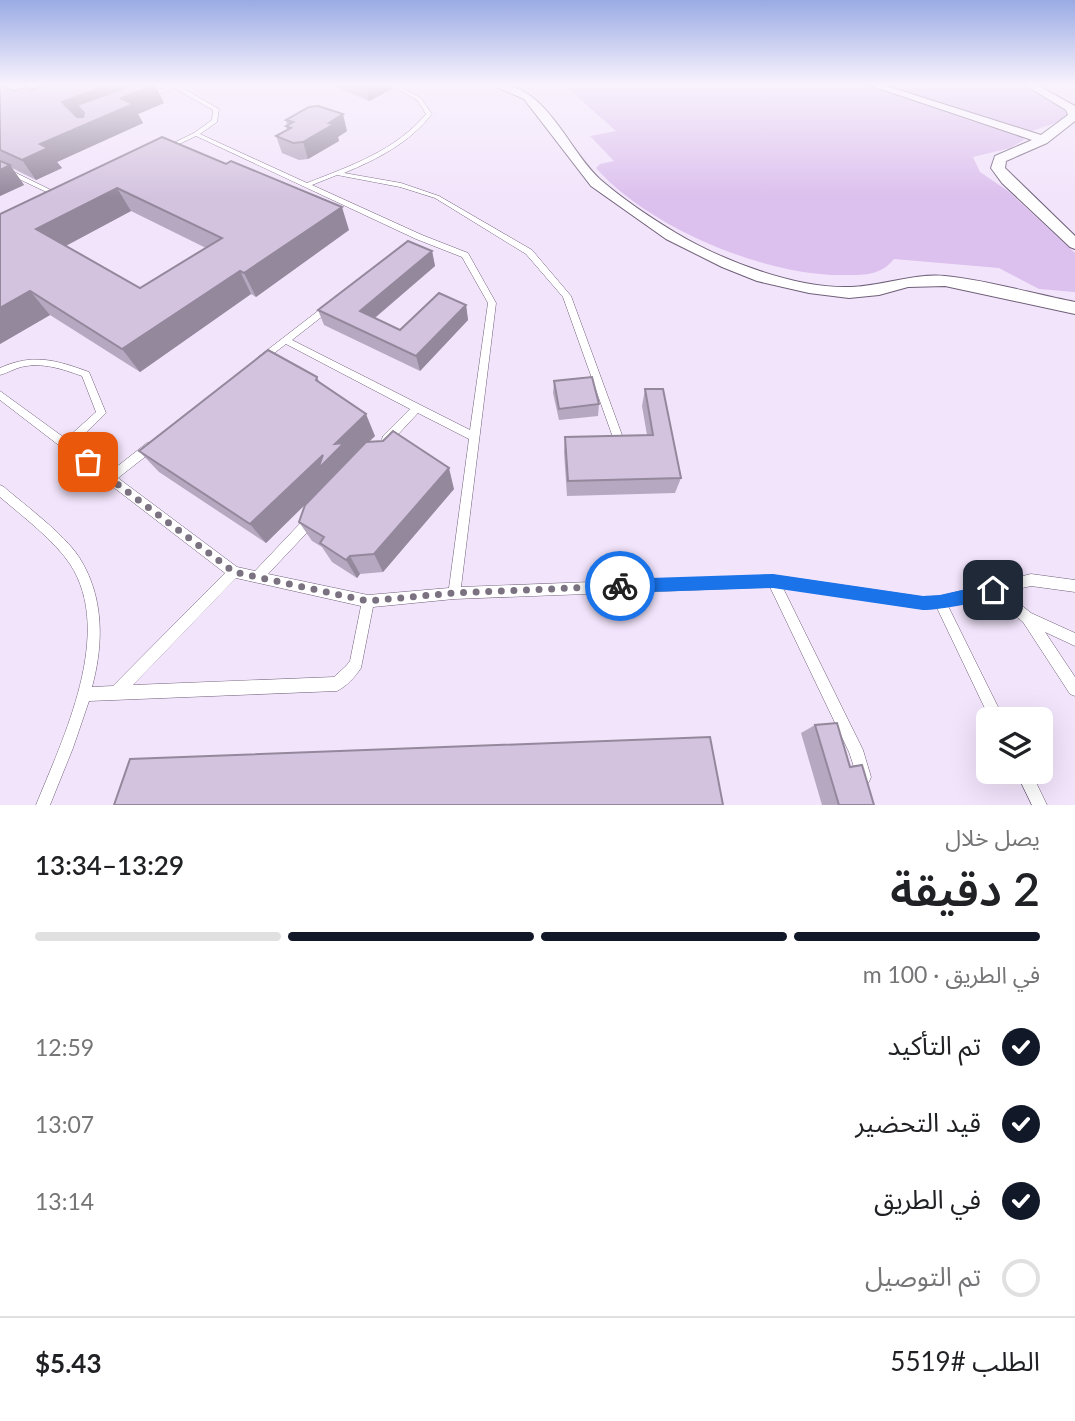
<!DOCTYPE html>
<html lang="ar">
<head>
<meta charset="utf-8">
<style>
  :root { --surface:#fff; --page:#f6f6f6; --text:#202124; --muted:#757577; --line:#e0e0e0; --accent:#111827 }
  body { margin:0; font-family:Lato,"Noto Sans Arabic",sans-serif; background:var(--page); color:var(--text); direction:rtl; height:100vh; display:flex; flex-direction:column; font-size:26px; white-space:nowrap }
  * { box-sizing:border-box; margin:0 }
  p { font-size:23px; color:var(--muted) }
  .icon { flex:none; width:38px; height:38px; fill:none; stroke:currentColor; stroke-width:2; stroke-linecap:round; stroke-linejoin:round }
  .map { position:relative; height:805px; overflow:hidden; direction:ltr }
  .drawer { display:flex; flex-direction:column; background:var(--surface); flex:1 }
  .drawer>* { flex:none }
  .tools { position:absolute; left:976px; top:707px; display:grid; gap:14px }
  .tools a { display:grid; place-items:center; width:77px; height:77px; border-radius:10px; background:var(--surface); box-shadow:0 7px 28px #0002; font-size:35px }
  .pin { position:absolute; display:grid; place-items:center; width:60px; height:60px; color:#fff; margin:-30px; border-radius:14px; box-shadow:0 4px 10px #0006 }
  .courier { position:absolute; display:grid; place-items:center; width:70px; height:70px; margin:-35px; border:5px solid #1a73e8; border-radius:50%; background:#fff; color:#222; box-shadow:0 2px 9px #0007 }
  .headline em { font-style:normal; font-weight:600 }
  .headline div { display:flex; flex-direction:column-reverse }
  .headline { display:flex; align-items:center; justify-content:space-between; height:119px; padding:0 35px }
  h1 { font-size:46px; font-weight:600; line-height:52px }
  .bar { display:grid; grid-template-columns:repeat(4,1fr); gap:10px 7px; align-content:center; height:84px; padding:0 35px }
  .bar i { height:9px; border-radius:5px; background:var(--line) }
  .bar .on { background:var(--accent) }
  .bar p { grid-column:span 4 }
  .line { display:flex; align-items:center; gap:18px; padding:0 35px; border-top:2px solid var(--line) }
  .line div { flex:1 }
  ol { padding:0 35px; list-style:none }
  li { display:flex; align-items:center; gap:21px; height:77px }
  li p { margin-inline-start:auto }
  li .icon { padding:7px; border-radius:50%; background:var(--accent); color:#fff; stroke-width:4 }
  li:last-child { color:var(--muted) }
  li i { width:38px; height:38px; border:4px solid var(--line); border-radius:50% }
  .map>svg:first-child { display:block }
  .green { fill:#dcc0ed }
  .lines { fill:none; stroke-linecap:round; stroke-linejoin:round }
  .lane-casing { stroke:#6f5f78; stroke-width:1 }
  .street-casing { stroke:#6f5f78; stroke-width:2 }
  .lane { fill:#fff; fill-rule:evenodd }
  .street { fill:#fff; fill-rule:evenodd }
  .wall { fill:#b6a8c0; fill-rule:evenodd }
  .shaded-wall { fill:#94889c }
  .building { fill:#d4c3df; stroke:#94889c; stroke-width:2; fill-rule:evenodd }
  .route { fill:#1a73e8 }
  .done { stroke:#7b7281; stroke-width:7; stroke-dasharray:0 12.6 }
</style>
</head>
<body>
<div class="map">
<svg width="1075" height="805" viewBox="0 0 1075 805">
  <rect width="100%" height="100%" fill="#f2e4fb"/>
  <g class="green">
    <path d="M564 85H869L981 124 1020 134 1024 140 1010 148 973 157 980 172 1008 191 1075 253V292L1039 289 999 268 894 259C881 275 866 275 846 275 767 277 649 228 596 168L600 164 614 161 590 136 616 131Z"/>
    <path d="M883 85H1028L1060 103 1068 115 1055 123 1029 132Z"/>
  </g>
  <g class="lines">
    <g class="lane-casing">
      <g id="lane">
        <path d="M169 85H177L219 109 217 122 200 134 307 183C350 166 395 151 426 114L417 100 390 85H395L421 98 432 114C409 143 378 159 344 173L401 183 439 196 532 250 571 296 626 446 625 449 621 450 617 449 616 446 563 297 526 254 435 198 400 187 337 175 312 185 422 235 468 253 496 303 461 587 773 575 923 597 940 596 1031 574 1075 580V592L1031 586 1005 592 1031 613 1075 633V646L1045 632 1075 677V696L1070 694 1023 622 991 596 948 606 1004 719H990L937 608 923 609 783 588 863 750 871 777 869 782 864 784 859 782 849 752 770 587 454 599 373 607 361 668C355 677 347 686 337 691L89 701 73 748 50 805H36C63 738 115 633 70 564 54 540 22 516 0 497V485L4 487C26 506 63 533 79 557 104 596 104 643 92 687L113 686 225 573 0 400V391L66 439 96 412 82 376C62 369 43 362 21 367 14 369 7 373 0 375V368C33 353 56 360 89 372L106 413 73 445 110 472 147 443 151 442 155 443 156 446 155 449 118 478 237 567 255 571 308 515 312 514 316 515 318 519 316 523 268 574 368 595 449 588 469 439 418 413 391 442 387 443 383 442 382 439 383 436 410 409 286 344 265 360H259L257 358 327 304H333L334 306 333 308 292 340 470 430 488 303 462 257 416 239 196 136 169 149H165V147L194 133 212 120 213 110 174 88 148 98 143 97 170 86ZM236 578 361 606 350 661 346 666 334 677 133 685Z"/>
        <path d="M0 165 61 195 62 196 57 197 0 170Z"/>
        <path d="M1016 772H1031L1047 805H1032Z"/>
      </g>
    </g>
    <g class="street-casing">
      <g id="street">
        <path d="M492 85C546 80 567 151 602 181 624 200 651 218 676 233 723 261 796 289 851 287 883 286 913 273 945 276 987 280 1033 294 1075 302V314L945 286 908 287 879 295 849 298 809 293 757 281 722 267 666 239 591 186 524 99Z"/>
        <path d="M869 85H883L1041 135 1068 115 1066 110 1025 85H1037L1075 106V121L1047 143 1006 161 1005 168 1075 236V249L1070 247 1002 183 991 168 995 156 1032 140Z"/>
      </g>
    </g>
    <use href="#lane" class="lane"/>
    <use href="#street" class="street"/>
  </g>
  <g class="wall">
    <path d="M155 85 164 103 138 114 143 123 57 162 62 168 36 180 12 168 24 185 0 196V86L14 91Z"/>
    <path d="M331 85H391L392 89 369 101Z"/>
    <path d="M286 120 347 131 338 137 339 141 308 159 299 160 282 153 276 136 287 130 286 126 287 125Z"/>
    <path d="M162 137 349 230 256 297 251 294 140 372 50 315 0 344V214ZM131 211 206 248 140 288 66 246Z"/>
    <path d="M432 251 435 266 375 318 400 330 466 305 468 320 420 371 324 325 318 310Z"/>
    <path d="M317 377 320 383 375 436 368 442 454 489 383 572 360 574 357 578 332 562 322 547 312 541 299 522 324 486 266 543 159 472 139 451Z"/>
    <path d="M554 381 599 404 598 416 559 420 553 393Z"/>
    <path d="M645 389 681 478 675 493 567 496 564 452 565 437 647 435 642 406Z"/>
    <path d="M815 725 850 767 874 805H822L801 733Z"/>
  </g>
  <g class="shaded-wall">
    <path d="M109 85H155L164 103 138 114 143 123 57 162 62 168 36 180 22 160 40 144 125 107 84 113 77 105 84 117 74 121 62 102Z"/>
    <path d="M366 85H391L392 89 369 101Z"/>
    <path d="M343 114 347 131 338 137 339 141 308 159 303 142 329 123Z"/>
    <path d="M10 165 24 185 0 196V170Z"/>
    <path d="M117 188 131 211 54 252 36 229Z"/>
    <path d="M342 207 349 230 256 297 244 273Z"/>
    <path d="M432 251 435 266 365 326 360 311Z"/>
    <path d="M240 271 251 294 140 372 122 349Z"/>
    <path d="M30 291 50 315 0 344V308Z"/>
    <path d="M466 305 468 320 420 371 416 356Z"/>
    <path d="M366 414 375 436 266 543 250 524Z"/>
    <path d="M449 468 454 489 383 572 374 554Z"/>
    <path d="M350 556 360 574 357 578 346 560Z"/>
  </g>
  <g class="building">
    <path d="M47 85H109L62 102 77 117H83L84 113 77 105 133 85H155L121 98 133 104 40 144 48 148 22 160 0 150V86L14 91 26 87 31 90Z"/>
    <path d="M318 106 343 114 329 123 334 124 303 142 293 143 276 136 291 128 286 126 293 122 286 120 309 107Z"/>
    <path d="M162 137 226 164 231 161 342 207 244 273 240 271 122 349 30 291 0 308V214ZM117 188 222 238 140 288 36 229Z"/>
    <path d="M0 161 10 165 0 170Z"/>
    <path d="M408 241 432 251 360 311 400 330 439 293 466 305 416 356 318 310Z"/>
    <path d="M268 350 317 377 316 380 366 414 335 444 344 443 318 469 323 455 250 524 139 451Z"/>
    <path d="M592 377 599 404 559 409 554 381Z"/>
    <path d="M645 389H663L681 478 568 481 565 437 653 435Z"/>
    <path d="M393 431 449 468 374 554 350 556 346 560 320 543 324 537 299 522 305 505 366 442 383 441Z"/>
    <path d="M837 723 850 767 862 765 874 805H839L815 725Z"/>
    <path d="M710 737 723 805H114L130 759Z"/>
  </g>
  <linearGradient id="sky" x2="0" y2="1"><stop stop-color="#9aabe4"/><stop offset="0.43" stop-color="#f9f3fd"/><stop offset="1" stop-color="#f9f3fd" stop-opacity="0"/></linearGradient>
  <rect width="1075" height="197" fill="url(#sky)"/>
  <path class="route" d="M773 574 923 596 940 595 993 583 1000 590C994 602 938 610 923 610L773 588 620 593 613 586 620 579Z"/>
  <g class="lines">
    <path class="done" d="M88 462 234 572 368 601 454 593 620 586"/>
  </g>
</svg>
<div class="tools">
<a><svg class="icon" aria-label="layers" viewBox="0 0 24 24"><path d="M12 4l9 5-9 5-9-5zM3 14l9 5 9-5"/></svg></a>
</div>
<div class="pin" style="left:88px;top:462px;background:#ea580c"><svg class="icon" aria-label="bag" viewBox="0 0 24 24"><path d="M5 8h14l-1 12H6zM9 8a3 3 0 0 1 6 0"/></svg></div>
<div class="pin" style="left:993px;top:590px;background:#1f2937"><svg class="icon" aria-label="home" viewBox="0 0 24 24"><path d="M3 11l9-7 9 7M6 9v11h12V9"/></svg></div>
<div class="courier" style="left:620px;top:586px"><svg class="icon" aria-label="bike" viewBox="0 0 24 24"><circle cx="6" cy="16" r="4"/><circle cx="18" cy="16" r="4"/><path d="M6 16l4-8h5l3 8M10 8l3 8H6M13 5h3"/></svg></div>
</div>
<section class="drawer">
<div class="headline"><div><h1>2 دقيقة</h1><p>يصل خلال</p></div><em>13:29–13:34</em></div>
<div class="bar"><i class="on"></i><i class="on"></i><i class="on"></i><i></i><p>في الطريق · 100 m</p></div>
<ol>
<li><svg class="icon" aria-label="check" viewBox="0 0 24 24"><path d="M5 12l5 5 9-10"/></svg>تم التأكيد<p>12:59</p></li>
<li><svg class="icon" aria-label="check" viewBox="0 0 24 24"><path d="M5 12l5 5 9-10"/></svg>قيد التحضير<p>13:07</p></li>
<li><svg class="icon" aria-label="check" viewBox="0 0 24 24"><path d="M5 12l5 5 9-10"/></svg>في الطريق<p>13:14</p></li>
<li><i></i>تم التوصيل</li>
</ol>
<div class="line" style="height:91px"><div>الطلب #5519</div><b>$5.43</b></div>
</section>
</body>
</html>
